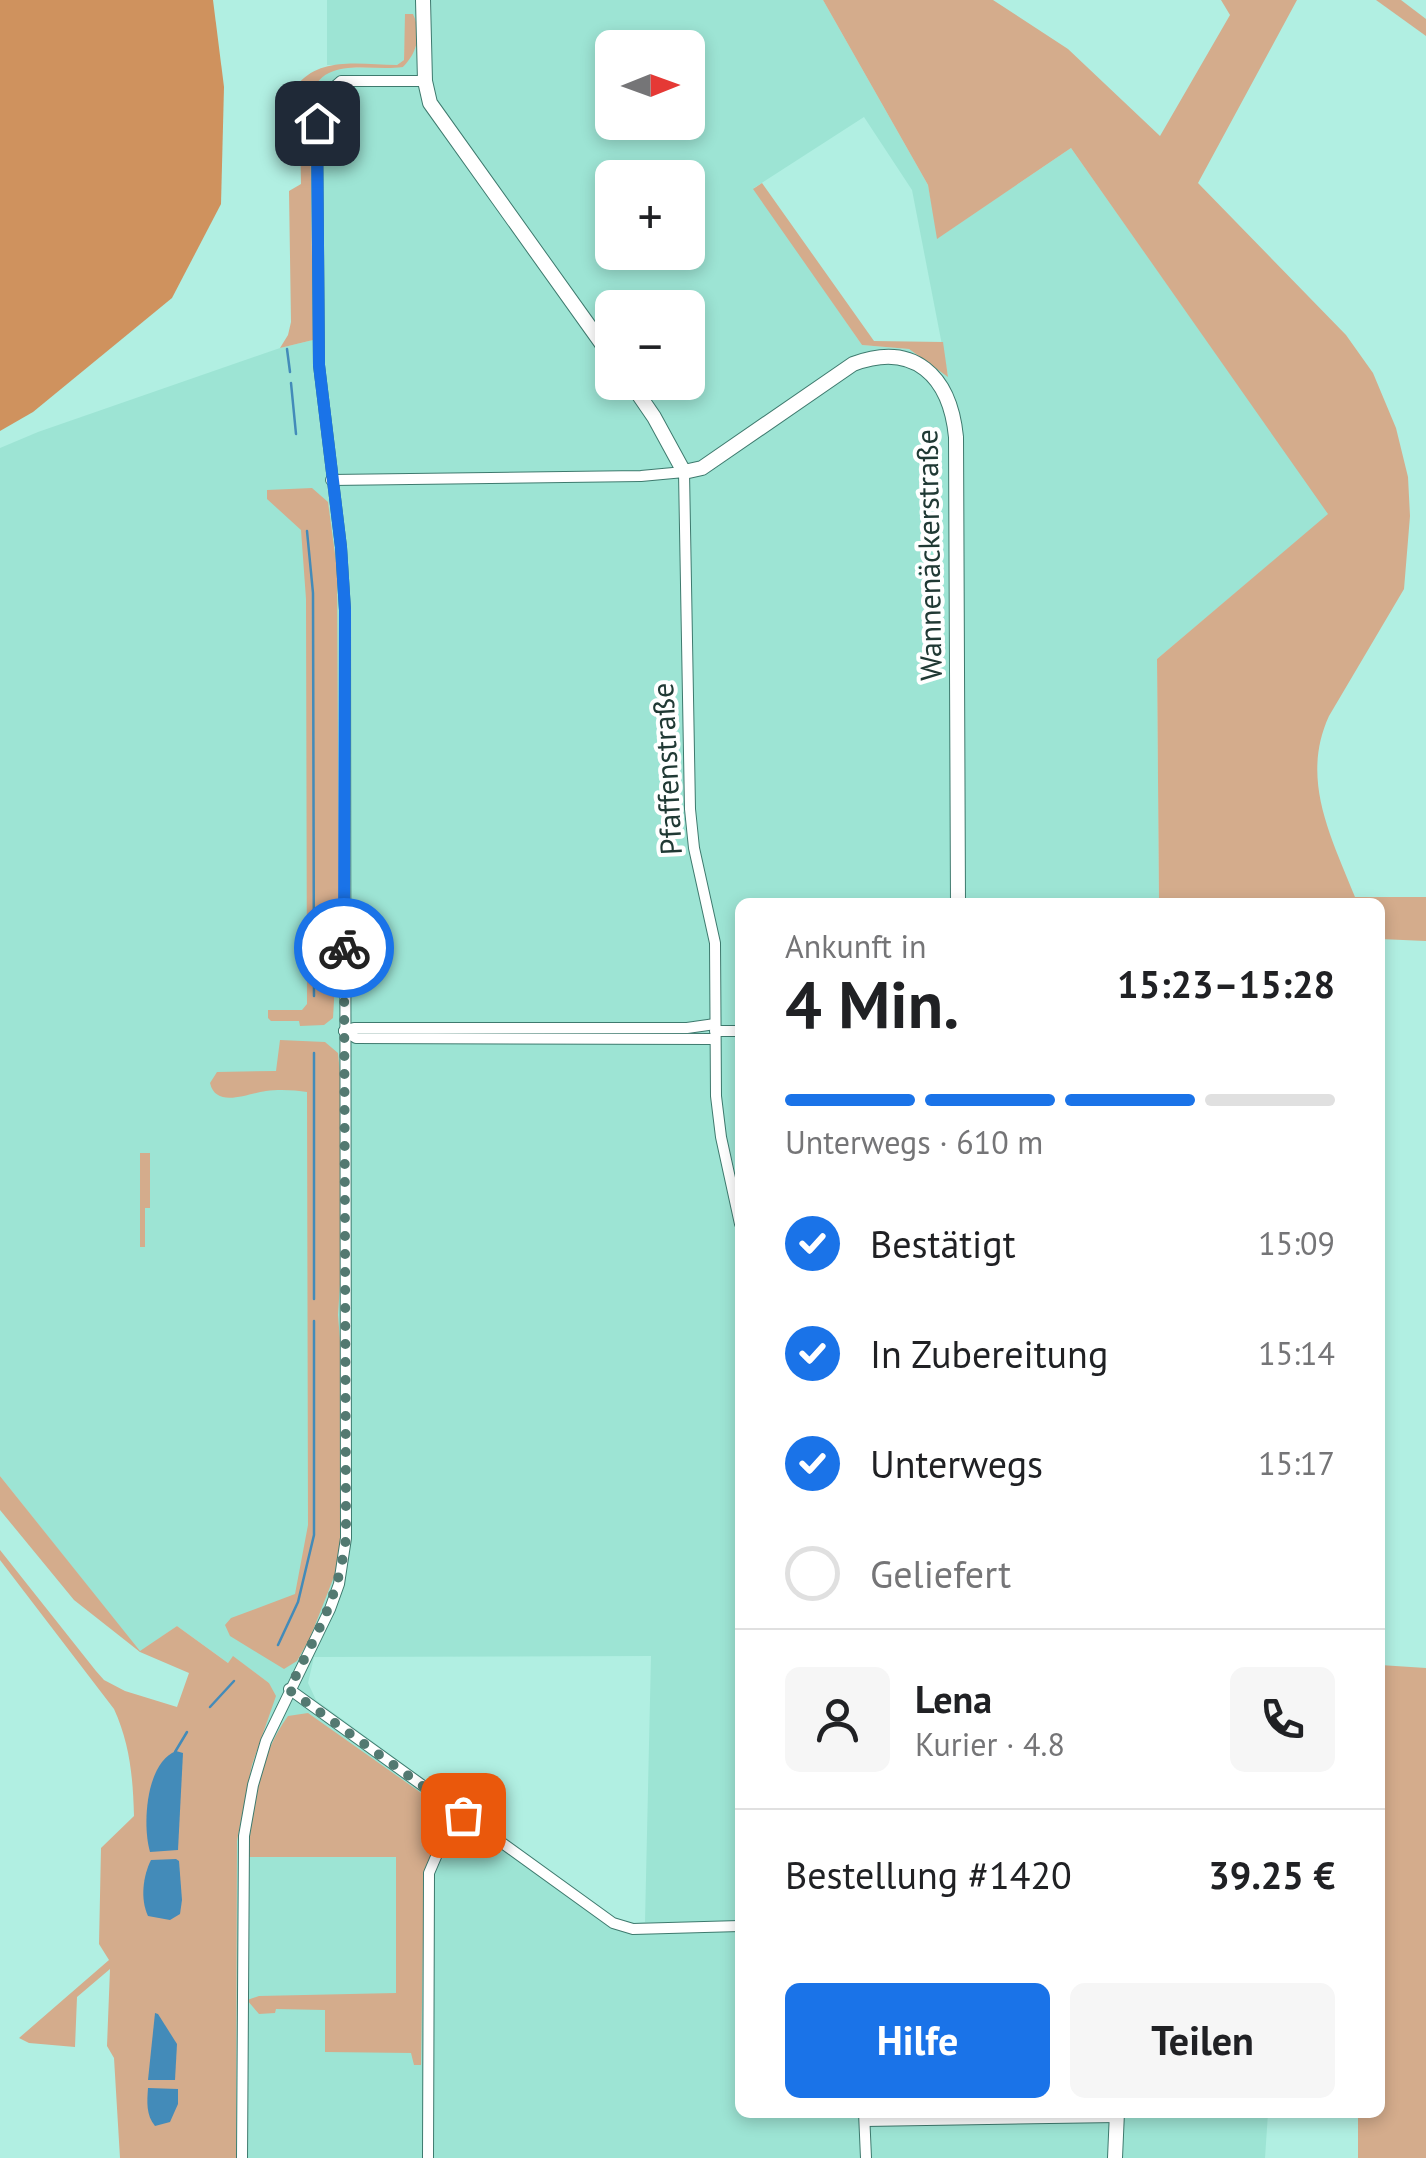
<!DOCTYPE html>
<html lang="de">
<head>
<meta charset="utf-8">
<style>
  :root { --surface:#fff; --page:#f6f6f6; --text:#202124; --muted:#757577; --line:#e0e0e0; --accent:#1a73e8 }
  body { margin:0; font-family:"PT Sans",sans-serif; background:var(--page); color:var(--text); height:100vh; display:flex; flex-direction:column; font-size:38px; white-space:nowrap }
  * { box-sizing:border-box; margin:0 }
  p { font-size:32px; color:var(--muted) }
  .icon { flex:none; width:55px; height:55px; fill:none; stroke:currentColor; stroke-width:2; stroke-linecap:round; stroke-linejoin:round }
  .map { position:relative; flex:1; overflow:hidden }
  .sheet { position:absolute; left:735px; top:898px; width:650px; height:1220px; display:flex; flex-direction:column; background:var(--surface); border-radius:15px; box-shadow:0 5px 15px #0003 }
  .sheet>* { flex:none }
  .needle { width:65px; rotate:89deg }
  .tools { position:absolute; left:595px; top:30px; display:grid; gap:20px }
  .tools a { display:grid; place-items:center; width:110px; height:110px; border-radius:15px; background:var(--surface); box-shadow:0 5px 15px #0003; font-size:50px }
  .pin { position:absolute; display:grid; place-items:center; width:85px; height:85px; color:#fff; margin:-42px; border-radius:20px; box-shadow:0 5px 15px #0006 }
  .courier { position:absolute; display:grid; place-items:center; width:100px; height:100px; margin:-50px; border:8px solid #1a73e8; border-radius:50%; background:#fff; color:#222; box-shadow:0 2px 12px #0007 }
  .headline em { font-style:normal; font-weight:800 }
  .headline div { display:flex; flex-direction:column-reverse }
  .headline { display:flex; align-items:center; justify-content:space-between; height:170px; padding:0 50px }
  h1 { font-size:65px; font-weight:800; line-height:75px }
  .bar { display:grid; grid-template-columns:repeat(4,1fr); gap:15px 10px; align-content:center; height:120px; padding:0 50px }
  .bar i { height:12px; border-radius:8px; background:var(--line) }
  .bar .current { background:var(--accent) }
  .bar p { grid-column:span 4 }
  .line { display:flex; align-items:center; gap:25px; padding:0 50px; border-top:2px solid var(--line) }
  .line div { flex:1 }
  .round { display:grid; place-items:center; flex:none; width:105px; height:105px; border-radius:15px; background:var(--page) }
  ol { padding:0 50px; list-style:none }
  li { display:flex; align-items:center; gap:30px; height:110px }
  li p { margin-inline-start:auto }
  li .icon { padding:10px; border-radius:50%; background:var(--accent); color:#fff; stroke-width:4 }
  li:last-child { color:var(--muted) }
  li i { width:55px; height:55px; border:5px solid var(--line); border-radius:50% }
  .primary-button { display:flex; gap:20px; margin-top:auto; padding:20px 50px }
  .primary-button a { flex:1; height:115px; border-radius:15px; background:var(--accent); color:#fff; font-size:40px; font-weight:800; line-height:115px; text-align:center }
  .primary-button a+a { background:var(--page); color:var(--text) }
  .map>svg:first-child { display:block }
  .built { fill:#9de4d4; fill-rule:evenodd }
  .green { fill:#d4ac8c }
  .forest { fill:#cf925e }
  .water { fill:#438bb9 }
  .lines { fill:none; stroke-linecap:round; stroke-linejoin:round }
  .stream { stroke:#438bb9; stroke-width:2.5 }
  .street-casing { stroke:#3e7a6e; stroke-width:12 }
  .secondary-casing { stroke:#3e7a6e; stroke-width:16 }
  .street { stroke:#fff; stroke-width:10 }
  .secondary { stroke:#fff; stroke-width:14 }
  .done { stroke:#537971; stroke-width:10; stroke-dasharray:0 18 }
  .route { stroke:#1a73e8; stroke-width:12 }
  .labels { text-anchor:middle; dominant-baseline:central; stroke-width:8; stroke-linejoin:round; paint-order:stroke }
  .street-label { font-size:30px; fill:#203934; stroke:#fff }
</style>
</head>
<body>
<div class="map">
<svg width="1426" height="2158" viewBox="0 0 1426 2158">
  <rect width="100%" height="100%" fill="#b1efe2"/>
  <path class="built" d="M327 0H823L928 185 938 238 1071 148 1329 514 1157 659 1159 902H740V2112L1268 2113 1265 2158H236L237 1841 252 1765 275 1696 269 1683 233 1657 228 1663 177 1626 140 1652 0 1476V448L38 432 280 348 313 340 310 100 313 87 327 72 340 68 403 67 416 47 418 26 413 15 406 14 404 60 397 65H327ZM612 48H688V122H612ZM864 117 912 190 948 376 909 349 862 345 754 188ZM612 178H688V252H612ZM612 308H688V382H612ZM651 1656 645 1922 634 1923 614 1918 316 1700 308 1683 314 1657Z"/>
  <g class="green">
    <path d="M823 0H993L1068 49 1160 136 1230 15 1221 0H1297L1198 183 1346 335 1373 373 1396 428 1408 477 1410 516 1404 589 1329 716C1300 779 1331 837 1355 897H1426V941L1380 939V902H1159L1157 659 1328 514 1071 148 937 239 928 185Z"/>
    <path d="M1376 0H1401L1426 19V36Z"/>
    <path d="M405 14H413C422 33 418 52 403 67 368 72 320 54 310 100L313 340 280 348 288 335 291 322 289 191 301 184 299 83C323 56 363 65 397 65L404 60Z"/>
    <path d="M762 183 874 341 943 342 948 377 909 349 862 345 753 189Z"/>
    <path d="M312 488 328 502 337 569 339 913 333 1018 324 1025 300 1026 299 1021H271L268 1018V1010H302L307 1004 306 599 301 530 267 499V490Z"/>
    <path d="M280 1040 325 1042 338 1053 340 1073 341 1269 338 1315 341 1353 342 1535 337 1569 310 1638 297 1661 284 1669 230 1636 225 1625 231 1618 295 1594 308 1525 307 1092C295 1090 279 1089 266 1091 248 1093 216 1109 210 1083L217 1072 276 1071Z"/>
    <path d="M140 1153H150V1208H145V1247H140Z"/>
    <path d="M0 1476 140 1651 177 1626 228 1663 233 1656 269 1683 276 1696 252 1765 237 1841 236 2158H120L114 2058 107 2046 110 1969 77 1997 75 2047 29 2043 19 2038 109 1960 99 1944 101 1848 134 1816C133 1778 130 1744 114 1709L0 1560V1550L96 1671 104 1680 125 1691 177 1707 189 1673 140 1652 74 1600 0 1510Z"/>
    <path d="M1380 1665 1426 1668V2158H1358V2113L1380 2112Z"/>
    <path d="M308 1713 444 1809C454 1829 431 1852 424 1873L421 2065H414L411 2053 325 2052V2010L276 2009 275 2013 259 2014 247 2000 259 1996 396 1993V1857H249C250 1808 259 1756 288 1716Z"/>
  </g>
  <path class="forest" d="M0 0H213L224 87 221 204 172 298 33 412 0 431Z"/>
  <g class="water">
    <path d="M176 1751 183 1753 178 1850 150 1852C142 1824 146 1763 176 1751Z"/>
    <path d="M176 1859 179 1861 182 1900 180 1914 170 1920 148 1916C140 1899 143 1876 151 1860Z"/>
    <path d="M155 2013 158 2014 177 2044 175 2080H148Z"/>
    <path d="M148 2088 178 2089V2104L170 2122 155 2126C146 2115 147 2102 148 2088Z"/>
  </g>
  <g class="lines">
    <g class="stream">
      <path d="M287 349 290 372"/>
      <path d="M291 383 296 434"/>
      <path d="M307 531 313 593 314 996"/>
      <path d="M314 1053V1299"/>
      <path d="M278 1645 298 1602 314 1535V1321"/>
      <path d="M210 1707 234 1681"/>
      <path d="M175 1752 187 1732"/>
    </g>
    <g class="street-casing">
      <g id="street">
        <path d="M331 480 641 476 684 472 690 809 694 848 715 943 716 1096 721 1137 740 1224"/>
        <path d="M344 1031 356 1038 715 1039"/>
        <path d="M344 1031 354 1028H687L715 1024"/>
        <path d="M715 1031H740"/>
        <path d="M289 1689 613 1923 633 1929 740 1926"/>
        <path d="M864 2112 866 2158"/>
        <path d="M865 2121 1117 2117"/>
        <path d="M242 2158 244 1836 253 1785 266 1741 330 1609 339 1584 346 1538 345 610 341 547 319 365 317 123 324 96 341 81H425"/>
        <path d="M428 2158 429 1873 441 1845 463 1815"/>
      </g>
    </g>
    <g class="secondary-casing">
      <g id="secondary">
        <path d="M423 0 425 81 430 103 612 358"/>
        <path d="M630 382 654 417 684 472 702 468 853 364C914 341 950 376 956 437L958 902"/>
        <path d="M1115 2158 1117 2112"/>
      </g>
    </g>
    <use href="#street" class="street"/>
    <use href="#secondary" class="secondary"/>
  </g>
  <g class="lines">
    <path class="done" d="M344 948 346 1538C337 1604 317 1631 289 1690L463 1815"/>
    <path class="route" d="M317 123 319 365 341 547 345 610 344 948"/>
  </g>
  <g class="labels">
    <g class="street-label">
      <text transform="translate(928 555) rotate(-91)">Wannenäckerstraße</text>
      <text transform="translate(666 769) rotate(-93)">Pfaffenstraße</text>
    </g>
  </g>
</svg>
<div class="tools">
<a><svg class="needle" viewBox="-14 -14 28 28"><path d="M0-13l5 13h-10z" fill="#e53935"/><path d="M0 13l5-13h-10z" fill="#757577"/></svg></a>
<a>+</a>
<a>−</a>
</div>
<div class="pin" style="left:463px;top:1815px;background:#ea580c"><svg class="icon" aria-label="bag" viewBox="0 0 24 24"><path d="M5 8h14l-1 12H6zM9 8a3 3 0 0 1 6 0"/></svg></div>
<div class="pin" style="left:317px;top:123px;background:#1f2937"><svg class="icon" aria-label="home" viewBox="0 0 24 24"><path d="M3 11l9-7 9 7M6 9v11h12V9"/></svg></div>
<div class="courier" style="left:344px;top:948px"><svg class="icon" aria-label="bike" viewBox="0 0 24 24"><circle cx="6" cy="16" r="4"/><circle cx="18" cy="16" r="4"/><path d="M6 16l4-8h5l3 8M10 8l3 8H6M13 5h3"/></svg></div>
<section class="sheet">
<div class="headline"><div><h1>4 Min.</h1><p>Ankunft in</p></div><em>15:23–15:28</em></div>
<div class="bar"><i class="current"></i><i class="current"></i><i class="current"></i><i></i><p>Unterwegs · 610 m</p></div>
<ol>
<li><svg class="icon" aria-label="check" viewBox="0 0 24 24"><path d="M5 12l5 5 9-10"/></svg>Bestätigt<p>15:09</p></li>
<li><svg class="icon" aria-label="check" viewBox="0 0 24 24"><path d="M5 12l5 5 9-10"/></svg>In Zubereitung<p>15:14</p></li>
<li><svg class="icon" aria-label="check" viewBox="0 0 24 24"><path d="M5 12l5 5 9-10"/></svg>Unterwegs<p>15:17</p></li>
<li><i></i>Geliefert</li>
</ol>
<div class="line" style="height:180px"><a class="round"><svg class="icon" aria-label="person" viewBox="0 0 24 24"><circle cx="12" cy="8" r="4"/><path d="M4 21q1-7 8-7t8 7"/></svg></a><div><b>Lena</b><p>Kurier · 4.8</p></div><a class="round"><svg class="icon" aria-label="phone" viewBox="0 0 24 24"><path d="M5 4h4l2 5-3 2q2 4 5 5l2-3 5 2v4C11 20 4 13 5 4z"/></svg></a></div>
<div class="line" style="height:130px"><div>Bestellung #1420</div><b>39.25 €</b></div>
<div class="primary-button"><a>Hilfe</a><a>Teilen</a></div>
</section>
</div>
</body>
</html>
